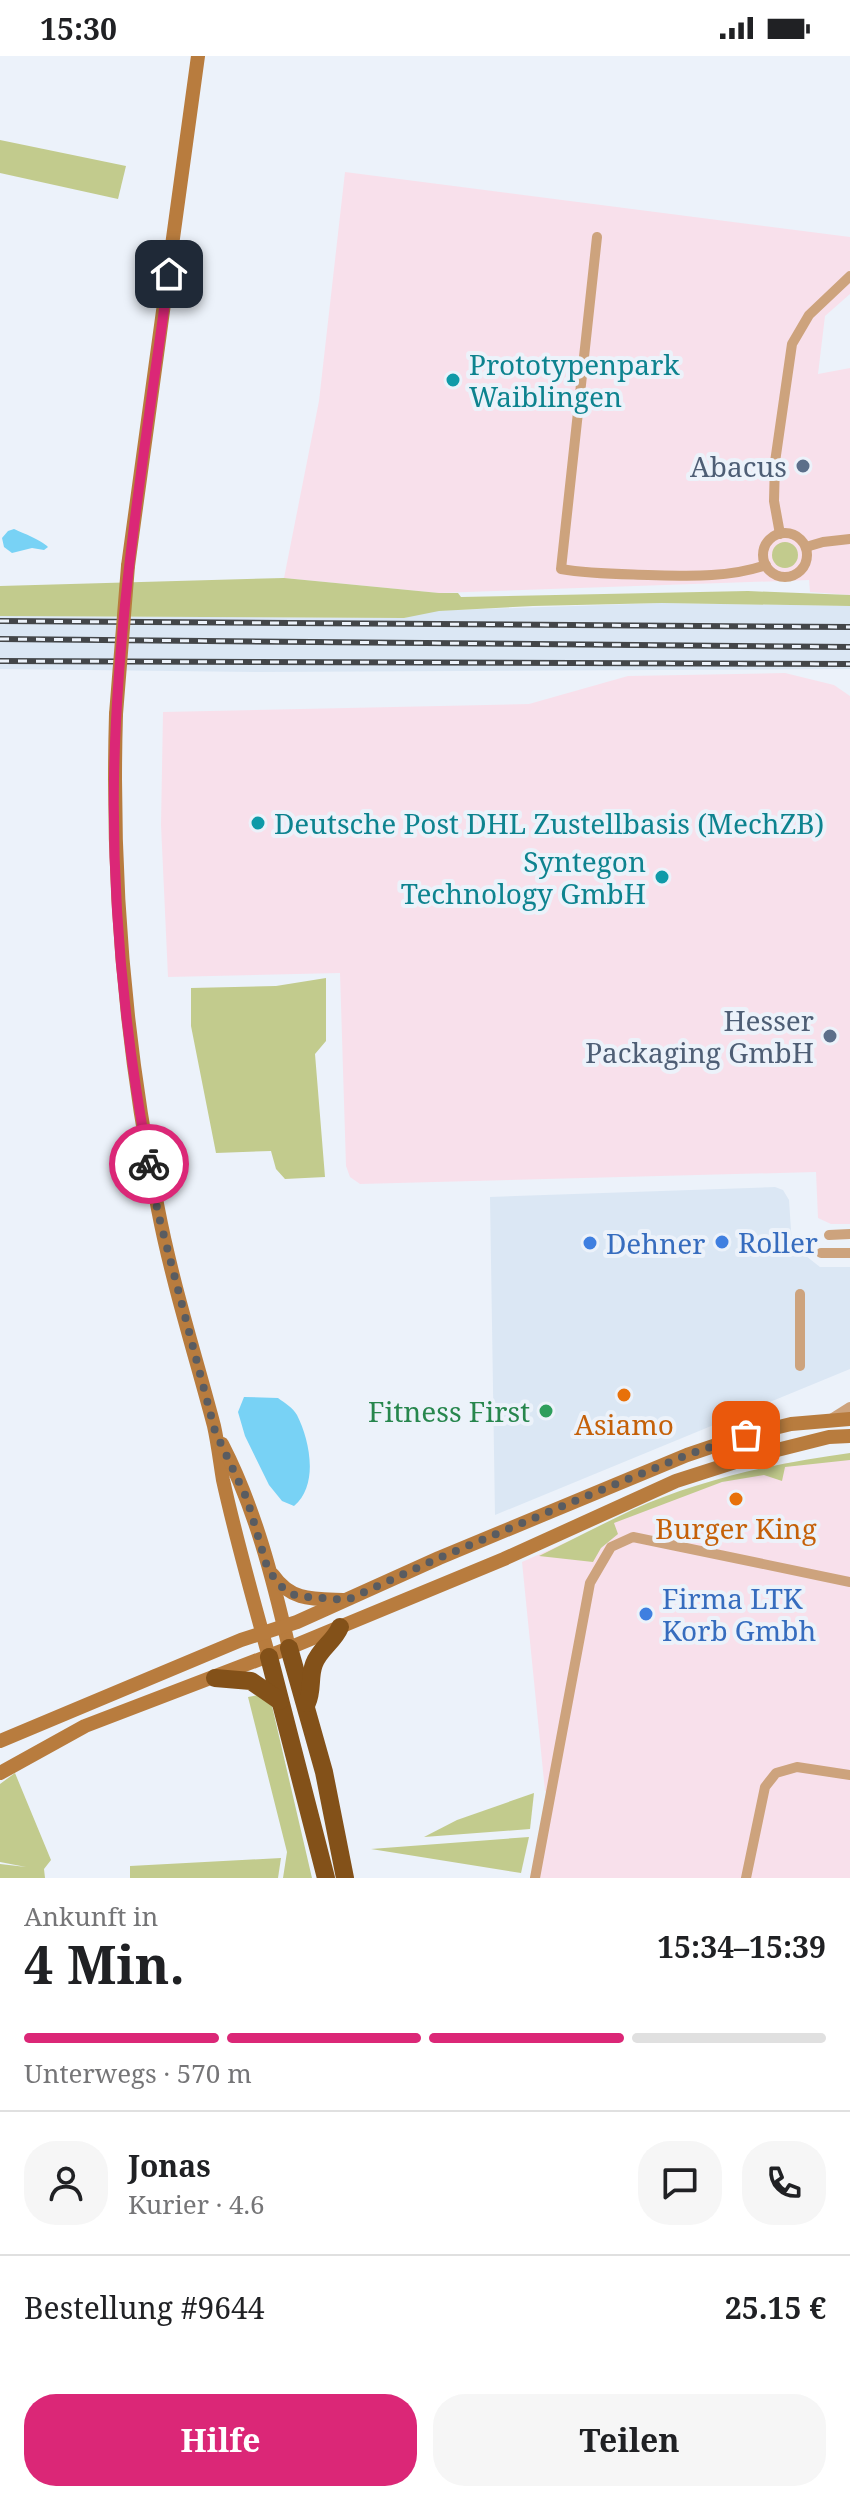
<!DOCTYPE html>
<html lang="de">
<head>
<meta charset="utf-8">
<style>
  :root { --surface:#fff; --page:#f6f6f6; --text:#202124; --muted:#757577; --line:#e0e0e0; --accent:#db2777 }
  body { margin:0; font-family:"Noto Serif",serif; background:var(--page); color:var(--text); height:100vh; display:flex; flex-direction:column; font-size:30px; white-space:nowrap }
  * { box-sizing:border-box; margin:0 }
  p { font-size:26px; color:var(--muted) }
  .icon { flex:none; width:44px; height:44px; fill:none; stroke:currentColor; stroke-width:2; stroke-linecap:round; stroke-linejoin:round }
  .map { position:relative; height:1822px; overflow:hidden }
  .details { display:flex; flex-direction:column; background:var(--surface); flex:1 }
  .details>* { flex:none }
  .pin { position:absolute; display:grid; place-items:center; width:68px; height:68px; color:#fff; margin:-34px; border-radius:16px; box-shadow:0 4px 12px #0006 }
  .courier { position:absolute; display:grid; place-items:center; width:80px; height:80px; margin:-40px; border:6px solid #db2777; border-radius:50%; background:#fff; color:#222; box-shadow:0 2px 10px #0007 }
  .headline em { font-style:normal; font-weight:700 }
  .headline div { display:flex; flex-direction:column-reverse }
  .headline { display:flex; align-items:center; justify-content:space-between; height:136px; padding:0 24px }
  h1 { font-size:52px; font-weight:700; line-height:60px }
  .bar { display:grid; grid-template-columns:repeat(4,1fr); gap:12px 8px; align-content:center; height:96px; padding:0 24px }
  .bar i { height:10px; border-radius:6px; background:var(--line) }
  .bar .current { background:var(--accent) }
  .bar p { grid-column:span 4 }
  .line { display:flex; align-items:center; gap:20px; padding:0 24px; border-top:2px solid var(--line) }
  .line div { flex:1 }
  .round { display:grid; place-items:center; flex:none; width:84px; height:84px; border-radius:32px; background:var(--page) }
  .cta { display:flex; gap:16px; margin-top:auto; padding:16px 24px }
  .cta a { flex:1; height:92px; border-radius:32px; background:var(--accent); color:#fff; font-size:32px; font-weight:700; line-height:92px; text-align:center }
  .cta a+a { background:var(--page); color:var(--text) }
  .status { display:flex; justify-content:space-between; align-items:center; height:56px; padding:0 40px; background:var(--surface); direction:ltr }
  .status svg { height:22px; fill:currentColor }
  .map>svg:first-child { display:block }
  .built { fill:#dbe7f4 }
  .industrial { fill:#f8e0eb }
  .green { fill:#c2cb8d }
  .water { fill:#78d2f5 }
  .lines { fill:none; stroke-linecap:round; stroke-linejoin:round }
  .street { stroke:#cda37d; stroke-width:10 }
  .secondary { stroke:#b87c3e; stroke-width:14 }
  .highway { stroke:#835119; stroke-width:18 }
  .rail-casing { stroke:#434649; stroke-width:6 }
  .rail { stroke:#ecf2fa; stroke-width:3; stroke-dasharray:9; stroke-linecap:butt }
  .secondary-bridge { stroke:#b87c3e; stroke-width:14 }
  .done { stroke:#595c61; stroke-width:8; stroke-dasharray:0 14.4 }
  .route { stroke:#db2777; stroke-width:10 }
  .culture-dot { fill:#0f9aa8; stroke:#ecf2fa; stroke-width:3 }
  .service-dot { fill:#5c6f8a; stroke:#ecf2fa; stroke-width:3 }
  .shop-dot { fill:#3f7fe0; stroke:#ecf2fa; stroke-width:3 }
  .food-dot { fill:#e8710a; stroke:#ecf2fa; stroke-width:3 }
  .leisure-dot { fill:#2e9e5b; stroke:#ecf2fa; stroke-width:3 }
  .labels { text-anchor:middle; dominant-baseline:central; stroke-width:8; stroke-linejoin:round; paint-order:stroke }
  .culture-label { font-size:28px; fill:#0d838f; stroke:#ecf2fa; text-anchor:start }
  .service-label { font-size:28px; fill:#4e5e75; stroke:#ecf2fa; text-anchor:end }
  .shop-label { font-size:28px; fill:#366cbe; stroke:#ecf2fa; text-anchor:start }
  .leisure-label { font-size:28px; fill:#27864d; stroke:#ecf2fa; text-anchor:end }
  .food-label { font-size:28px; fill:#c56008; stroke:#ecf2fa }
</style>
</head>
<body>
<div class="status"><b>15:30</b><svg viewBox="0 0 49 12"><path d="M0 12V9h3v3zM5 12V6h3v6zM10 12V3h3v9zM15 12V0h3v12zM26 1h20v11H26zM47 4h2v5h-2z"/></svg></div>
<div class="map">
<svg width="850" height="1822" viewBox="0 0 850 1822">
  <rect width="100%" height="100%" fill="#ecf2fa"/>
  <g class="built">
    <path d="M662 547 850 550V613L258 616 0 613V560L404 562 423 555Z"/>
    <path d="M775 1131 783 1134 789 1144 792 1189 820 1211H850V1313L495 1459 490 1141Z"/>
  </g>
  <g class="industrial">
    <path d="M345 116 850 181V238L825 260 818 318 850 312V539L810 536 809 524 439 537 284 522 319 345Z"/>
    <path d="M785 617 834 629 850 640V1168H831L818 1162 816 1116 360 1128 350 1121 346 1110 340 917 168 921 161 769 163 656 529 648 628 620Z"/>
    <path d="M850 1402V1822H539L555 1739 545 1735 522 1506 659 1445 786 1407Z"/>
  </g>
  <g class="green">
    <path d="M0 84 126 110 118 143 0 117Z"/>
    <circle cx="785" cy="499" r="13"/>
    <path d="M284 522 439 537H458L461 541 748 535 850 539V550L662 547 533 550 439 555 404 562 0 560V530Z"/>
    <path d="M326 922V985L315 998 325 1121 285 1123 276 1113 271 1095 216 1097 191 970V932L276 930Z"/>
    <path d="M850 1397V1404L785 1411 782 1425 764 1419 722 1426 614 1467 618 1478 601 1492 593 1506 539 1500C570 1485 600 1469 632 1454 701 1423 776 1407 850 1397Z"/>
    <path d="M263 1638 272 1650 312 1822H283L287 1796 248 1641Z"/>
    <path d="M15 1717 51 1804 44 1813 45 1822H0V1808L26 1811 0 1806V1728Z"/>
    <path d="M534 1737 530 1773 424 1781 457 1764Z"/>
    <path d="M529 1781 521 1817 371 1793Z"/>
    <path d="M281 1802 278 1822H130V1810Z"/>
  </g>
  <g class="water">
    <path d="M14 473C23 477 43 485 48 491L44 494 32 492 12 497 4 491 2 482 8 475Z"/>
    <path d="M244 1341 278 1342C285 1347 293 1352 297 1359 310 1385 319 1429 294 1450L282 1445 269 1429 245 1380 238 1356Z"/>
  </g>
  <g class="lines">
    <g class="street">
      <path d="M597 181 561 513C590 518 619 518 648 519 689 520 727 522 766 509"/>
      <circle cx="785" cy="499" r="22"/>
      <path d="M780 478 774 445 775 406 792 288 809 259 850 220"/>
      <path d="M806 491 823 486 850 483"/>
      <path d="M829 1179 850 1178"/>
      <path d="M821 1197H850"/>
      <path d="M800 1238V1310"/>
      <path d="M831 1363 850 1351"/>
      <path d="M535 1822 590 1527 611 1491 633 1481 850 1526"/>
      <path d="M746 1822 765 1731 776 1717 797 1711 850 1719"/>
    </g>
    <g class="secondary">
      <path d="M128 510 198 0"/>
      <path d="M116 658C111 825 125 989 158 1153 172 1226 195 1298 214 1370 218 1388 220 1406 223 1424 236 1483 253 1543 269 1601"/>
      <path d="M222 1388C255 1452 273 1523 289 1592"/>
      <path d="M273 1519C291 1545 313 1543 343 1544"/>
      <path d="M0 1685 241 1584 297 1566 439 1502 687 1399 746 1379 791 1368 850 1363"/>
      <path d="M0 1717 85 1670 289 1592 504 1503 676 1425 757 1399 829 1381 850 1380"/>
    </g>
    <g class="highway">
      <path d="M289 1592 324 1716 345 1822"/>
      <path d="M269 1601 326 1822"/>
      <path d="M215 1622 251 1625 280 1645"/>
      <path d="M307 1647C313 1634 309 1621 314 1608 320 1592 334 1586 340 1571"/>
    </g>
    <g class="rail-casing">
      <g id="rail">
        <path d="M0 565 850 571"/>
        <path d="M0 583 850 591"/>
        <path d="M0 605 850 608"/>
      </g>
    </g>
    <use href="#rail" class="rail"/>
    <path class="secondary-bridge" d="M116 658 128 510"/>
  </g>
  <g class="lines">
    <path class="done" d="M149 1108 158 1157 215 1375 247 1443 268 1514 282 1531 296 1540 347 1544 439 1502 577 1444 687 1399 746 1379"/>
    <path class="route" d="M149 1108C125 981 112 852 114 723 117 553 146 386 169 218"/>
  </g>
  <g class="culture-dot">
    <circle cx="453" cy="324" r="8"/>
    <circle cx="258" cy="767" r="8"/>
    <circle cx="662" cy="821" r="8"/>
  </g>
  <g class="service-dot">
    <circle cx="803" cy="410" r="8"/>
    <circle cx="830" cy="980" r="8"/>
  </g>
  <g class="shop-dot">
    <circle cx="722" cy="1186" r="8"/>
    <circle cx="590" cy="1187" r="8"/>
    <circle cx="646" cy="1558" r="8"/>
  </g>
  <g class="food-dot">
    <circle cx="624" cy="1339" r="8"/>
    <circle cx="736" cy="1443" r="8"/>
  </g>
  <circle class="leisure-dot" cx="546" cy="1355" r="8"/>
  <g class="labels">
    <g class="culture-label">
      <text x="469" y="308">Prototypenpark<tspan x="469" dy="32">Waiblingen</tspan></text>
      <text x="274" y="767">Deutsche Post DHL Zustellbasis (MechZB)</text>
      <text x="646" y="805" text-anchor="end">Syntegon<tspan x="646" dy="32">Technology GmbH</tspan></text>
    </g>
    <g class="service-label">
      <text x="787" y="410">Abacus</text>
      <text x="814" y="964">Hesser<tspan x="814" dy="32">Packaging GmbH</tspan></text>
    </g>
    <g class="shop-label">
      <text x="738" y="1186">Roller</text>
      <text x="606" y="1187">Dehner</text>
      <text x="662" y="1542">Firma LTK<tspan x="662" dy="32">Korb Gmbh</tspan></text>
    </g>
    <g class="leisure-label">
      <text x="530" y="1355">Fitness First</text>
    </g>
    <g class="food-label">
      <text x="624" y="1368">Asiamo</text>
      <text x="736" y="1472">Burger King</text>
    </g>
  </g>
</svg>
<div class="pin" style="left:746px;top:1379px;background:#ea580c"><svg class="icon" aria-label="bag" viewBox="0 0 24 24"><path d="M5 8h14l-1 12H6zM9 8a3 3 0 0 1 6 0"/></svg></div>
<div class="pin" style="left:169px;top:218px;background:#1f2937"><svg class="icon" aria-label="home" viewBox="0 0 24 24"><path d="M3 11l9-7 9 7M6 9v11h12V9"/></svg></div>
<div class="courier" style="left:149px;top:1108px"><svg class="icon" aria-label="bike" viewBox="0 0 24 24"><circle cx="6" cy="16" r="4"/><circle cx="18" cy="16" r="4"/><path d="M6 16l4-8h5l3 8M10 8l3 8H6M13 5h3"/></svg></div>
</div>
<section class="details">
<div class="headline"><div><h1>4 Min.</h1><p>Ankunft in</p></div><em>15:34–15:39</em></div>
<div class="bar"><i class="current"></i><i class="current"></i><i class="current"></i><i></i><p>Unterwegs · 570 m</p></div>
<div class="line" style="height:144px"><a class="round"><svg class="icon" aria-label="person" viewBox="0 0 24 24"><circle cx="12" cy="8" r="4"/><path d="M4 21q1-7 8-7t8 7"/></svg></a><div><b>Jonas</b><p>Kurier · 4.6</p></div><a class="round"><svg class="icon" aria-label="chat" viewBox="0 0 24 24"><path d="M4 5h16v11H9l-5 4z"/></svg></a><a class="round"><svg class="icon" aria-label="phone" viewBox="0 0 24 24"><path d="M5 4h4l2 5-3 2q2 4 5 5l2-3 5 2v4C11 20 4 13 5 4z"/></svg></a></div>
<div class="line" style="height:104px"><div>Bestellung #9644</div><b>25.15 €</b></div>
<div class="cta"><a>Hilfe</a><a>Teilen</a></div>
</section>
</body>
</html>
